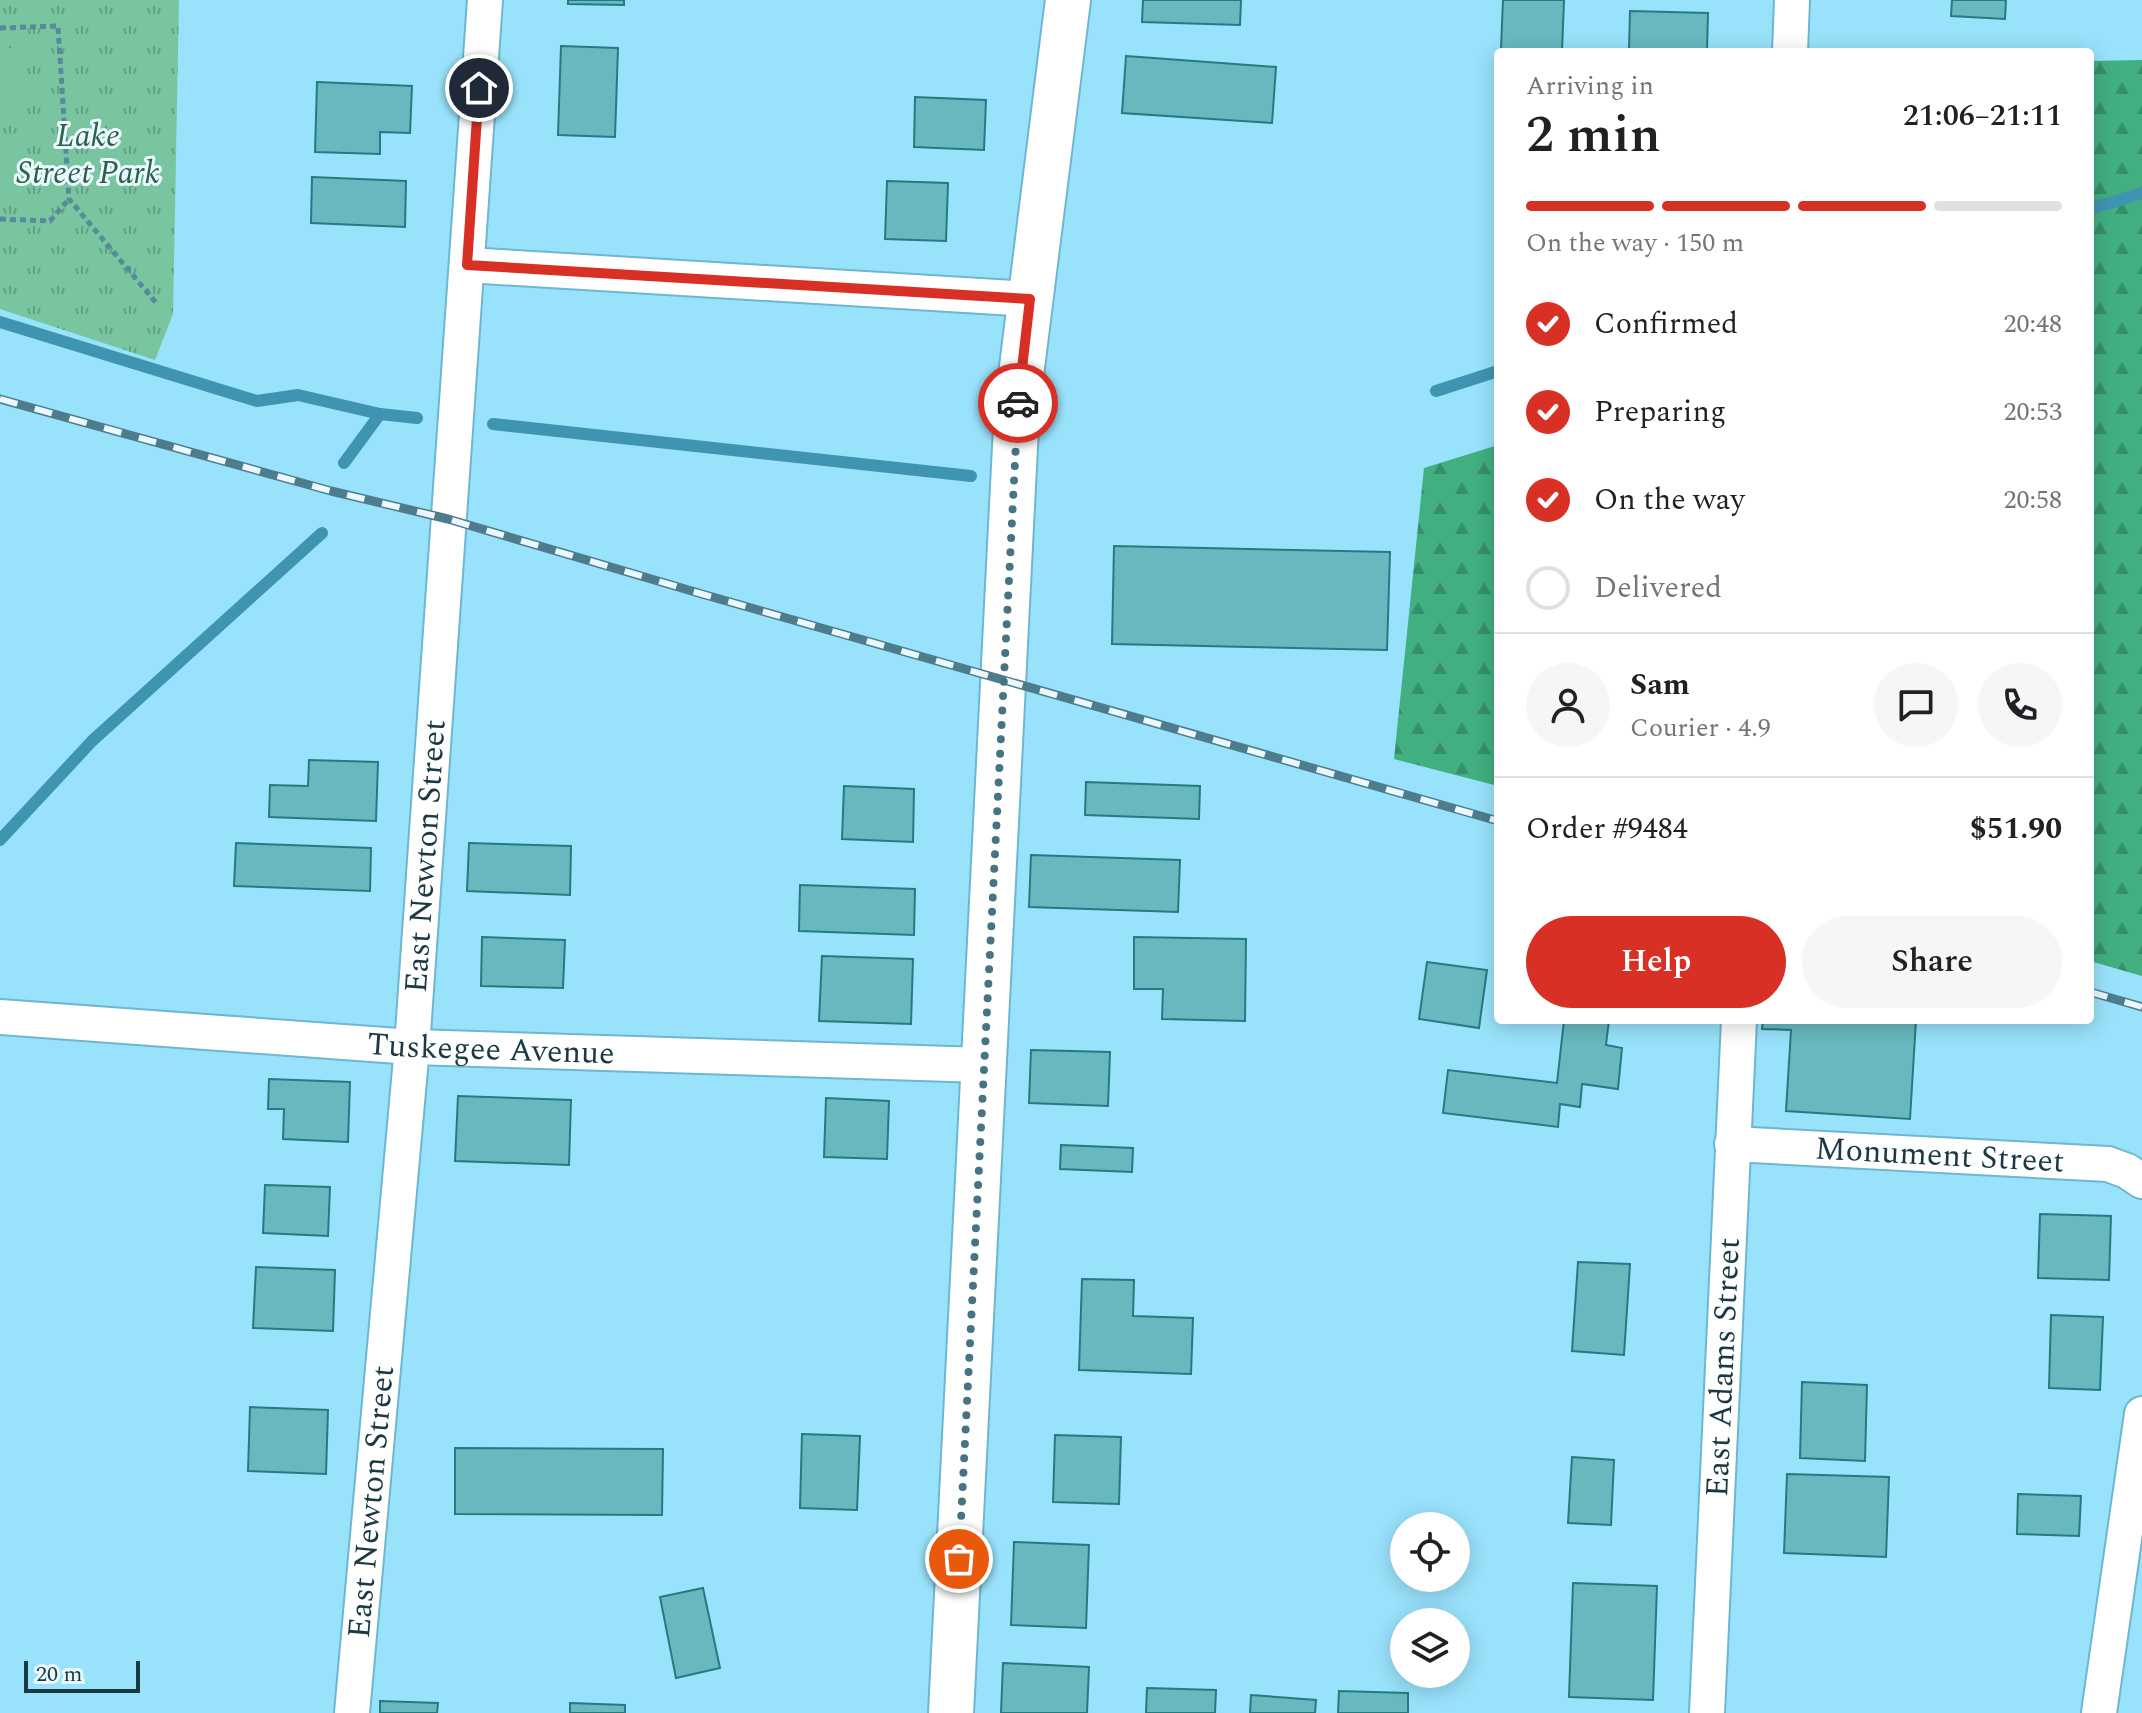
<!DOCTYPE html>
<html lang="en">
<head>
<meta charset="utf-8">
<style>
  :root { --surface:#fff; --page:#f6f6f6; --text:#202124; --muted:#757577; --line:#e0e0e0; --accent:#d93025 }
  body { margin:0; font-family:Spectral,serif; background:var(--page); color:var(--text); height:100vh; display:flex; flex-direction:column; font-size:30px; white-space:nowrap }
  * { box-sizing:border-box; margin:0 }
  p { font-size:26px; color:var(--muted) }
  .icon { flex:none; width:44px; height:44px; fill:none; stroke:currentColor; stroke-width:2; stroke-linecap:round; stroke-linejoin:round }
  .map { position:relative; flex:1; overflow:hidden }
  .sheet { position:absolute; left:1494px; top:48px; width:600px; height:976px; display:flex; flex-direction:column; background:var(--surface); border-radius:8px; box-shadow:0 4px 20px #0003 }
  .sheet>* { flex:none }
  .tools { position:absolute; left:1390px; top:1512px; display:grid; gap:16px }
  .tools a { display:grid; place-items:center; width:80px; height:80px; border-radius:50%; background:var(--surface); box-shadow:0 4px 20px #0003; font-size:40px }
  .scale { position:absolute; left:24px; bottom:20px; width:116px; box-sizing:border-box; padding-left:8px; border:4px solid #1b3943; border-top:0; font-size:22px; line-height:28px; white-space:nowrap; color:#1b3943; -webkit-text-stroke:6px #ebf9fe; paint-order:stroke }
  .pin { position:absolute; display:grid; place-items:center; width:68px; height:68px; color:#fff; margin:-34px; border:4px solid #fff; border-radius:50%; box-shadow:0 2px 8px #0007 }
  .courier { position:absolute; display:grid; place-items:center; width:80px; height:80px; margin:-40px; border:6px solid #d93025; border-radius:50%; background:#fff; color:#222; box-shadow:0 2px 10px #0007 }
  .head em { font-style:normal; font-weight:600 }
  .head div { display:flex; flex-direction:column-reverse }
  .head { display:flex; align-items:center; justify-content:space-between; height:136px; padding:0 32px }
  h1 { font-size:52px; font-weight:600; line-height:60px }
  .bar { display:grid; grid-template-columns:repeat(4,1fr); gap:12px 8px; align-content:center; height:96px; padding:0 32px }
  .bar i { height:10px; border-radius:6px; background:var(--line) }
  .bar .selected { background:var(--accent) }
  .bar p { grid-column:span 4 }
  .line { display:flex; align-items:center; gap:20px; padding:0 32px; border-top:2px solid var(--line) }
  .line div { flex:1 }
  .round { display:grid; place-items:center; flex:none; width:84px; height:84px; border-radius:42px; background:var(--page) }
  ol { padding:0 32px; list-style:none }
  li { display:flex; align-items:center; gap:24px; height:88px }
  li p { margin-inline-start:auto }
  li .icon { padding:8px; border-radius:50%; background:var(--accent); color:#fff; stroke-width:4 }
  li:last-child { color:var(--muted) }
  li i { width:44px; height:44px; border:4px solid var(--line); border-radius:50% }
  .primary-button { display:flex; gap:16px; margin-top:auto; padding:16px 32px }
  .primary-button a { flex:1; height:92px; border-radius:48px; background:var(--accent); color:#fff; font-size:32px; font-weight:600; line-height:92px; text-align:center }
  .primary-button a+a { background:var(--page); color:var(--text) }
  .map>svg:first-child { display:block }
  .forest { fill:url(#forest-firs) }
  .park { fill:url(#park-tufts) }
  .pitch { fill:#78c5a0 }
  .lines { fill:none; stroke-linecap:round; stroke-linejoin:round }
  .stream { stroke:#3f95b0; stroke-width:12 }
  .building { fill:#68b9bf; stroke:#247b81; stroke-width:2 }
  .minor-casing { stroke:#6fb6cf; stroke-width:38 }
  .tertiary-casing { stroke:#6fb6cf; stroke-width:48 }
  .path { stroke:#578a9b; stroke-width:5; stroke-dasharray:6 4; stroke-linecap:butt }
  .minor { stroke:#fff; stroke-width:34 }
  .tertiary { stroke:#fff; stroke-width:44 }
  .rail-casing { stroke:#4d7c8c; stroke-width:9 }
  .rail { stroke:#ebf9fe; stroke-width:6; stroke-dasharray:18; stroke-linecap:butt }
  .done { stroke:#477483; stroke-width:8; stroke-dasharray:0 14.4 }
  .route { stroke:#d93025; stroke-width:10 }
  .labels { text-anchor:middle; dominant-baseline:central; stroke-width:6; stroke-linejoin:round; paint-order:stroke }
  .park-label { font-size:32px; font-style:italic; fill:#296249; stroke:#ebf9fe }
  .street-label { font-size:32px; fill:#1b3943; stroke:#ebf9fe }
</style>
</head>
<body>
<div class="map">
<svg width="2142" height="1713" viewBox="0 0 2142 1713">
  <defs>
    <pattern id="forest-firs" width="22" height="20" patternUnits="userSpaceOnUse" patternTransform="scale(2)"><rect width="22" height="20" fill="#41af80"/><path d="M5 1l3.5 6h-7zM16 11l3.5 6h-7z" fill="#368f6a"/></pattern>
    <pattern id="park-tufts" width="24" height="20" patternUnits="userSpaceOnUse" patternTransform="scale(2)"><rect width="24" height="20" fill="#78c5a0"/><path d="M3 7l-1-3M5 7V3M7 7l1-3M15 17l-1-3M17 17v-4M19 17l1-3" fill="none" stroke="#62a184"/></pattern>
  </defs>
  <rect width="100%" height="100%" fill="#99e2fb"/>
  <g class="forest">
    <path d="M2142 60V976L2090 961V61Z"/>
    <path d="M1498 445V786L1394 759 1424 468Z"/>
  </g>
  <path class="park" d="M0 0H179L173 314 155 360 0 309Z"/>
  <g class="pitch">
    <path d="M0 48H22L23 112H0Z"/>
    <path d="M22 133 23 197H0V134Z"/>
  </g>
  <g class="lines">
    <g class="stream">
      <path d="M2090 209 2142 193"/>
      <path d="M0 322 257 401 298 395 380 414 417 418"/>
      <path d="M1436 391 1498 371"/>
      <path d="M493 424 971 476"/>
      <path d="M344 463 380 414"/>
      <path d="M0 840 92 741 322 533"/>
    </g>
  </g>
  <g class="building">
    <path d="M568 0H624V5L568 4Z"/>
    <path d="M1143 0H1241L1240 25 1142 22Z"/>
    <path d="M1503 0H1564L1562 52 1501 49Z"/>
    <path d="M1952 0H2006L2005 19 1951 16Z"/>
    <path d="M1630 11 1708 13 1707 52 1629 49Z"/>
    <path d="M561 46 618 48 615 137 558 135Z"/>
    <path d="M1126 56 1276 67 1272 123 1122 113Z"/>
    <path d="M317 82 412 86 410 133 380 132V154L315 152Z"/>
    <path d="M915 97 986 100 984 150 914 147Z"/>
    <path d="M312 177 406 181 405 227 311 223Z"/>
    <path d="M887 181 948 183 946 241 885 239Z"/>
    <path d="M1114 546 1390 552 1387 650 1112 644Z"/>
    <path d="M309 760 378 762 376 821 269 817 270 785 308 786Z"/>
    <path d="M1086 782 1200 786 1199 819 1085 815Z"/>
    <path d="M844 786 914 789 913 842 842 839Z"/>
    <path d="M236 843 371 848 370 891 234 886Z"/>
    <path d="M469 843 571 846 570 895 467 891Z"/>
    <path d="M1031 855 1180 860 1178 912 1029 907Z"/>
    <path d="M800 885 915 889 914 935 799 931Z"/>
    <path d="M482 937 565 940 563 988 481 986Z"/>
    <path d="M1134 937 1246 939 1245 1021 1162 1019 1163 989H1134Z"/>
    <path d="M822 956 913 959 911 1024 819 1021Z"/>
    <path d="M1427 962 1487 970 1479 1028 1419 1019Z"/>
    <path d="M1564 1020H1609L1606 1045 1622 1048 1618 1089 1582 1084 1580 1107 1560 1104 1558 1127 1443 1113 1448 1070 1557 1083Z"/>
    <path d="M1763 1020H1916L1910 1119 1786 1111 1791 1030 1762 1029Z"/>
    <path d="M1031 1050 1110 1052 1108 1106 1029 1103Z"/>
    <path d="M269 1079 350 1082 348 1142 283 1139 284 1109H268Z"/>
    <path d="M458 1096 571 1100 569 1165 455 1161Z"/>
    <path d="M826 1098 889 1101 887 1159 824 1157Z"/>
    <path d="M1061 1145 1133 1148 1132 1172 1060 1169Z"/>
    <path d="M265 1185 330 1187 328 1236 263 1233Z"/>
    <path d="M2040 1214 2111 1216 2109 1280 2038 1278Z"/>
    <path d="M1578 1262 1630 1264 1624 1355 1572 1351Z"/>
    <path d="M256 1267 335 1270 333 1331 253 1328Z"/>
    <path d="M1082 1279 1134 1280 1133 1316 1193 1318 1191 1374 1079 1370Z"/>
    <path d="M2051 1315 2103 1317 2100 1390 2049 1388Z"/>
    <path d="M1802 1382 1867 1385 1865 1461 1800 1458Z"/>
    <path d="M250 1407 328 1410 326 1474 248 1471Z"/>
    <path d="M802 1434 860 1436 857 1510 800 1508Z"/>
    <path d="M1055 1435 1121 1437 1119 1504 1053 1502Z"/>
    <path d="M455 1448 663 1449 662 1515 455 1514Z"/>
    <path d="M1572 1457 1614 1460 1611 1525 1568 1523Z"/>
    <path d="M1787 1474 1889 1477 1886 1557 1784 1553Z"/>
    <path d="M2018 1494 2081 1496 2079 1536 2017 1534Z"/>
    <path d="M1014 1542 1089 1545 1086 1628 1011 1625Z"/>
    <path d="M1573 1583 1657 1586 1653 1700 1569 1697Z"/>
    <path d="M703 1588 720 1668 676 1678 660 1597Z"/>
    <path d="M1003 1663 1089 1667 1087 1713H1001Z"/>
    <path d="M1147 1688 1216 1690 1215 1713H1146Z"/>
    <path d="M1339 1691 1408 1693V1713H1338Z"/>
    <path d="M1251 1695 1316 1700 1315 1713H1250Z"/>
    <path d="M380 1701 438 1703 437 1713H380Z"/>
    <path d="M570 1703 625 1705V1713H570Z"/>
  </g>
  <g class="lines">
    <g class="minor-casing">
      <g id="minor">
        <path d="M1790 52 1792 0"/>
        <path d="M467 265 1030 299"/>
        <path id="s1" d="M0 1017 412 1047 983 1065"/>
        <path id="s2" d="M1732 1144 2108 1164 2127 1171 2142 1181"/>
        <path id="s3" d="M352 1713 412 1047 485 0"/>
        <path id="s4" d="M1707 1713 1739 1020"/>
        <path d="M2099 1713 2142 1414"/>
      </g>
    </g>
    <g class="tertiary-casing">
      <path id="tertiary" d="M951 1713 1017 407 1068 0"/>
    </g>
    <g class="path">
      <path d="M0 28 58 26 69 199 157 304"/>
      <path d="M0 219 50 221 69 199"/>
    </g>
    <use href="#minor" class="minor"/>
    <use href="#tertiary" class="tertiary"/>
    <g class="rail-casing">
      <g id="rail">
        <path d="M0 399 331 491 448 519 702 594 1498 821"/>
        <path d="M2090 992 2142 1007"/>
      </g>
    </g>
    <use href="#rail" class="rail"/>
  </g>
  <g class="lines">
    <path class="done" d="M959 1559 1018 403"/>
    <path class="route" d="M479 88 467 265 1030 299 1018 403"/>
  </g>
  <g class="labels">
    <g class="park-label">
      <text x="88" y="136">Lake<tspan x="88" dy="37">Street Park</tspan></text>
    </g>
    <g class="street-label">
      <text stroke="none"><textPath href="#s3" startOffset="860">East Newton Street</textPath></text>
      <text stroke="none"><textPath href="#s1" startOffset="492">Tuskegee Avenue</textPath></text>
      <text stroke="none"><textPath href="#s2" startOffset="208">Monument Street</textPath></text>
      <text stroke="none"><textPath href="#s4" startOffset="346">East Adams Street</textPath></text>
      <text stroke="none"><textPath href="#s3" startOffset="212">East Newton Street</textPath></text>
    </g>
  </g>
</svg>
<div class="tools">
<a><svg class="icon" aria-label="locate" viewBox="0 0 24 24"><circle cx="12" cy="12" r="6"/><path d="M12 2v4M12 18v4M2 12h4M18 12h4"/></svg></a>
<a><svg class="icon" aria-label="layers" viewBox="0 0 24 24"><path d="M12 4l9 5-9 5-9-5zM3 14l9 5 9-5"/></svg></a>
</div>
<div class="scale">20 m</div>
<div class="pin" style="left:959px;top:1559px;background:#ea580c"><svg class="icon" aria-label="bag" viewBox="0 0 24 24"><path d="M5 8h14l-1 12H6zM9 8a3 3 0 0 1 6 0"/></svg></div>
<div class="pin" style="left:479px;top:88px;background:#1f2937"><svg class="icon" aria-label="home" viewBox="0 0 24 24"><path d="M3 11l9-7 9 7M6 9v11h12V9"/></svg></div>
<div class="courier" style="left:1018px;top:403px"><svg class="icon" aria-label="car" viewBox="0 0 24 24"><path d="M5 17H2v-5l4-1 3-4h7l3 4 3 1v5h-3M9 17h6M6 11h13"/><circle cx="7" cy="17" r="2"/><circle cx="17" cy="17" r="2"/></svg></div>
<section class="sheet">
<div class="head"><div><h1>2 min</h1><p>Arriving in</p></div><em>21:06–21:11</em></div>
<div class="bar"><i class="selected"></i><i class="selected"></i><i class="selected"></i><i></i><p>On the way · 150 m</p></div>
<ol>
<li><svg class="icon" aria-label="check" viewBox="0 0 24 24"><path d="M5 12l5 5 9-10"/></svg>Confirmed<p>20:48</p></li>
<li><svg class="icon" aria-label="check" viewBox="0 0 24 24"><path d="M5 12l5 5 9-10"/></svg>Preparing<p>20:53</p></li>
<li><svg class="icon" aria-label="check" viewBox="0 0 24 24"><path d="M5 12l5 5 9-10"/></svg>On the way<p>20:58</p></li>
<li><i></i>Delivered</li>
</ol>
<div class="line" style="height:144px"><a class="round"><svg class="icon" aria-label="person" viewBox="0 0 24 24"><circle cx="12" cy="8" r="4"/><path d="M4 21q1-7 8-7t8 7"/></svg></a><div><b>Sam</b><p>Courier · 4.9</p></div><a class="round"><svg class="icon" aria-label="chat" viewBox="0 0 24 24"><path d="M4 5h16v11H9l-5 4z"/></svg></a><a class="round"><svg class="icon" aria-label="phone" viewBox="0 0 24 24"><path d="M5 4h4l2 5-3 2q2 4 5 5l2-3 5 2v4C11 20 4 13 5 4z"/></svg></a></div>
<div class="line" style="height:104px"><div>Order #9484</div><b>$51.90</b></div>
<div class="primary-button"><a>Help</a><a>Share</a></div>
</section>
</div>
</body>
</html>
